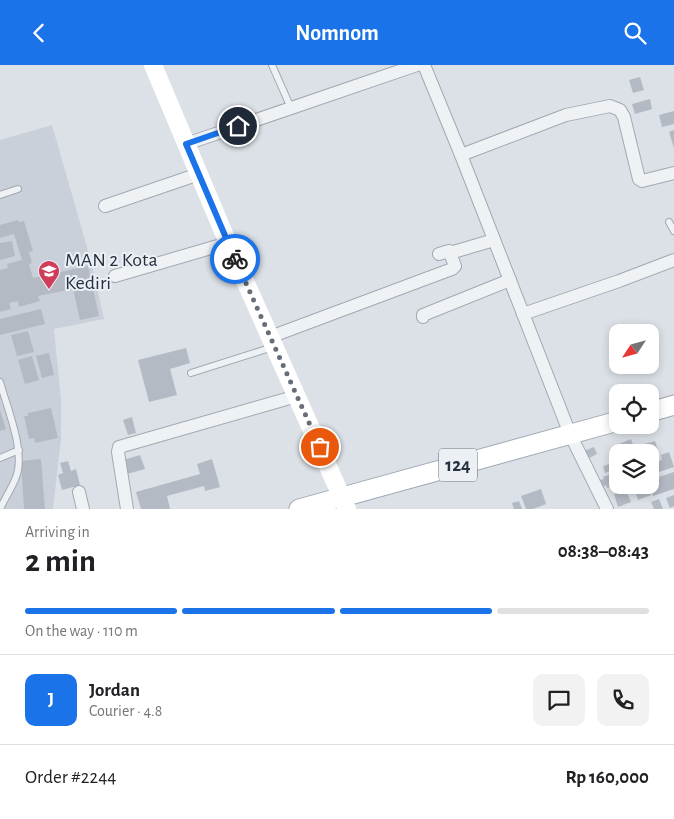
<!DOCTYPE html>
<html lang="en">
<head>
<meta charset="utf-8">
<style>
  :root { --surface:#fff; --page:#f2f2f2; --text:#202124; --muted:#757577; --line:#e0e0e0; --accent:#1a73e8 }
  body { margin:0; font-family:"Alegreya Sans",sans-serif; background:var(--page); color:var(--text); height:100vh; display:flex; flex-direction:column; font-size:19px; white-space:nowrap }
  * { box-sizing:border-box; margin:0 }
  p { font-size:16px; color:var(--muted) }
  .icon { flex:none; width:28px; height:28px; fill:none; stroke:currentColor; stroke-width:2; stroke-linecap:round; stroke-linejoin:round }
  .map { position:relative; height:444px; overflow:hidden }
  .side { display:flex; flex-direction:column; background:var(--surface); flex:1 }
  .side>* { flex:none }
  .needle { width:32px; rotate:234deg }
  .buttons { position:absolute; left:609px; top:259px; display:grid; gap:10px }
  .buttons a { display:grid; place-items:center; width:50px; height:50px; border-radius:10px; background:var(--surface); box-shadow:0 2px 8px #0003; font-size:25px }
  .pin { position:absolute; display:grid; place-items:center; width:42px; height:42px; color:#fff; margin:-21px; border:2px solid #fff; border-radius:50%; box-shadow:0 1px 5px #0007 }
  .courier { position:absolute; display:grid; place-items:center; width:50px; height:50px; margin:-25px; border:4px solid #1a73e8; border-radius:50%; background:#fff; color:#222; box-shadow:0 1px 6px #0007 }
  .head em { font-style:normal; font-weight:600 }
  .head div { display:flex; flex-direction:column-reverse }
  .head { display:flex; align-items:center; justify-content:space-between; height:85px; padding:0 25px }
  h1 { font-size:32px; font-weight:600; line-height:38px }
  .bar { display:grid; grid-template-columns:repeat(4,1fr); gap:8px 5px; align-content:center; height:60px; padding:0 25px }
  .bar i { height:6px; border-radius:4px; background:var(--line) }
  .bar .current { background:var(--accent) }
  .bar p { grid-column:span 4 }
  .line { display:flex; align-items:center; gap:12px; padding:0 25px; border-top:1px solid var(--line) }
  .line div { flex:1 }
  .round { display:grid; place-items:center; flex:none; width:52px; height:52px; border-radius:10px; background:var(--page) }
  header { display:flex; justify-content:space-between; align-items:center; height:65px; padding:0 25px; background:var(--accent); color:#fff; font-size:22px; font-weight:600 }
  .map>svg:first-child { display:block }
  .built { fill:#cad0d9 }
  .building { fill:#b4bac4 }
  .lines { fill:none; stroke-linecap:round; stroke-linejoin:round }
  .lane-casing { stroke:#a2a8b1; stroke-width:8 }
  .street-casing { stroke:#a2a8b1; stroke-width:14 }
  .primary-casing { stroke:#9ca6b3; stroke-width:21 }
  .lane { stroke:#eff2f5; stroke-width:6 }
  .street { stroke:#eff2f5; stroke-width:12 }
  .secondary { stroke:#fff; stroke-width:18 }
  .primary { stroke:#fff; stroke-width:19 }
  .done { stroke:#666e79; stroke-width:5; stroke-dasharray:0 9 }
  .route { stroke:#1a73e8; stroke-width:6 }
  .labels { text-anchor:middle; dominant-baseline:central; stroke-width:4; stroke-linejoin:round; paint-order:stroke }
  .shield { fill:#ecf0f5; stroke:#616a75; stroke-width:1 }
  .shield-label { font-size:19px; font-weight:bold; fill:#26303e }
  .poi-label { font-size:20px; fill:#26303e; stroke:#ecf0f5; text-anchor:start }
</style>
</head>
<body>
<header><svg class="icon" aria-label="back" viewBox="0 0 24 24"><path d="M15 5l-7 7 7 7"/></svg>Nomnom<svg class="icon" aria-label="search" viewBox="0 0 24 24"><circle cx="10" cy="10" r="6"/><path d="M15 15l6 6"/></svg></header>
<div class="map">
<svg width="674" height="444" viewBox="0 0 674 444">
  <rect width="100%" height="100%" fill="#dce1e7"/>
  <path class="built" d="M52 60 91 196 104 254 54 264 61 335V374L53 444H0V75Z"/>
  <g class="building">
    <path d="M640 12 644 25 633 28 629 15Z"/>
    <path d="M650 34 652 44 635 49 632 39Z"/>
    <path d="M674 46V59L662 62 659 50Z"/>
    <path d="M674 65V83L669 67Z"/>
    <path d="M18 155 19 157 24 156 33 186 29 187 32 198 29 199 33 213 88 201 99 251 80 255 73 224 38 231 40 236 19 242 18 236 9 238 11 244 0 247V205L8 203 7 199 22 195 14 169 0 173V160Z"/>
    <path d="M12 176 15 191 0 195V178Z"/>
    <path d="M41 244 45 259 0 270V254Z"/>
    <path d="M28 266 34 287 17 291 11 270Z"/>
    <path d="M186 283 190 298 170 304 177 330 149 337 138 295Z"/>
    <path d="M49 288 54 310 42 313 36 291Z"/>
    <path d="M32 291 39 315 25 319 18 295Z"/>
    <path d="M51 343 58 373 35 378 34 373 29 374 24 351H28V348Z"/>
    <path d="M0 345 6 364 0 366Z"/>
    <path d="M132 352 136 368 128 370 123 355Z"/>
    <path d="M631 374 636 388H622L619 379Z"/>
    <path d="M655 376 658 385 647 388 644 379Z"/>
    <path d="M594 382 597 389 587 394 584 386Z"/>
    <path d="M669 387 674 402 653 409 650 399 662 395 661 390Z"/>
    <path d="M140 390 145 404 127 409 123 395Z"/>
    <path d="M41 394 45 444H24L21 396Z"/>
    <path d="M212 394 220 422 205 426 204 421 167 431 170 444H141L136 427 200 409 197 399Z"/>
    <path d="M68 396 71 406 76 404 80 420 62 425 58 410 63 408 60 398Z"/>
    <path d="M613 398 616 404 605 408 603 401Z"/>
    <path d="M618 406V420L607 423 606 420 603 422 600 415 604 414 603 412Z"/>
    <path d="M674 407V424L653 431 649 420 650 415Z"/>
    <path d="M633 420H647L651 430 638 435Z"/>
    <path d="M541 424 546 439 533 444H526L521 431Z"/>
    <path d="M626 425 631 437 618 442 614 429Z"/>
    <path d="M674 430V441L670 443 666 433Z"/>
    <path d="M659 434 663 444H654L651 437Z"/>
    <path d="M519 436 522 444H514L512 438Z"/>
  </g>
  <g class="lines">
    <g class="lane-casing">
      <g id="lane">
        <path d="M272 0 291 43"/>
        <path d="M0 130 18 124"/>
        <path d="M669 157 674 166"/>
        <path d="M191 308 273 282"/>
        <path d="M0 317C7 343 26 387 16 412 12 423 5 433 0 444"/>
        <path d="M0 393 19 385"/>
      </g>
    </g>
    <g class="street-casing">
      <g id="street">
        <path d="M424 0 461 90 570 369 607 444"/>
        <path d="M186 79 417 0"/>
        <path d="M461 90 566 50 610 41 620 45 624 52 639 114 642 116 674 108"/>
        <path d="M105 141 199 109"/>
        <path d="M439 189 449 186 450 188 494 175"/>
        <path d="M115 211 228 178"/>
        <path d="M523 249 619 216 674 195"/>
        <path d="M423 252V250L510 215"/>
        <path d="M270 272 452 204 455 201 450 188"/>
        <path d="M79 427 83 444"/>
        <path d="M127 444 118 387 119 382 297 331"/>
      </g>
    </g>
    <g class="primary-casing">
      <g id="primary">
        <path d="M650 347 674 340"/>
        <path d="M299 444 618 356"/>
      </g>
    </g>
    <use href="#lane" class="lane"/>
    <use href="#street" class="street"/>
    <path class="secondary" d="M153 0 228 178 347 444"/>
    <use href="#primary" class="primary"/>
  </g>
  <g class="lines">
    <path class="done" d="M235 194 320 382"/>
    <path class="route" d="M235 194 186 79 238 61"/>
  </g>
  <defs>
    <g id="school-pin" transform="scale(1.125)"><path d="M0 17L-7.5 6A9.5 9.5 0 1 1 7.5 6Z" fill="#d03d5b" stroke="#ecf0f5"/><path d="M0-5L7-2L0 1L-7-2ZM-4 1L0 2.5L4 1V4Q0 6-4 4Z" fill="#fff"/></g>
  </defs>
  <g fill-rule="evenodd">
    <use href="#school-pin" x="49" y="206"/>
  </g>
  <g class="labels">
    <rect class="shield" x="439" y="383.5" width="38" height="33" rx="4"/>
    <g class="shield-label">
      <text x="458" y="400">124</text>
    </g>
    <g class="poi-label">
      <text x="65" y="195">MAN 2 Kota<tspan x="65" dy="23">Kediri</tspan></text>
    </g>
  </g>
</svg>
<div class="buttons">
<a><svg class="needle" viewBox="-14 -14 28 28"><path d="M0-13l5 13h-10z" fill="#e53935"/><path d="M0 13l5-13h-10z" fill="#757577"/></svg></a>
<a><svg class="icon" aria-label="locate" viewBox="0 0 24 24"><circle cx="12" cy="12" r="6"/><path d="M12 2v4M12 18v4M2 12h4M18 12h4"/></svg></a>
<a><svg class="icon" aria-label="layers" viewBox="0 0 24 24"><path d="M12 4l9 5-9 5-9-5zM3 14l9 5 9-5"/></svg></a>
</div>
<div class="pin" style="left:320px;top:382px;background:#ea580c"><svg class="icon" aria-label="bag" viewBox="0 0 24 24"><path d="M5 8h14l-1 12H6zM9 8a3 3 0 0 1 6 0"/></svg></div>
<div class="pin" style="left:238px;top:61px;background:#1f2937"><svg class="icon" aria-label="home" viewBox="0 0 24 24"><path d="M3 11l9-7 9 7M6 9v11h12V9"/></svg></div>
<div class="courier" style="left:235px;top:194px"><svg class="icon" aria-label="bike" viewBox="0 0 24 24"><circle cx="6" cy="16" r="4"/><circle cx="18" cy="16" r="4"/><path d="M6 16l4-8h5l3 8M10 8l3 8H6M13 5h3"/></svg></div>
</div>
<section class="side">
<div class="head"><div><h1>2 min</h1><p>Arriving in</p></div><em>08:38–08:43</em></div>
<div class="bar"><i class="current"></i><i class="current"></i><i class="current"></i><i></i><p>On the way · 110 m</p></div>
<div class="line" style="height:90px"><b class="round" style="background:var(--accent);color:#fff">J</b><div><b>Jordan</b><p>Courier · 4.8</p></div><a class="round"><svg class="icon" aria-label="chat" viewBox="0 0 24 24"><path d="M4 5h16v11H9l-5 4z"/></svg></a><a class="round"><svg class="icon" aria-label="phone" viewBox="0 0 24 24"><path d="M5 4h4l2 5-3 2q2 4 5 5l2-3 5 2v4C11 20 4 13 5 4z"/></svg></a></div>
<div class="line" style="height:65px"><div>Order #2244</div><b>Rp 160,000</b></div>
</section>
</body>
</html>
